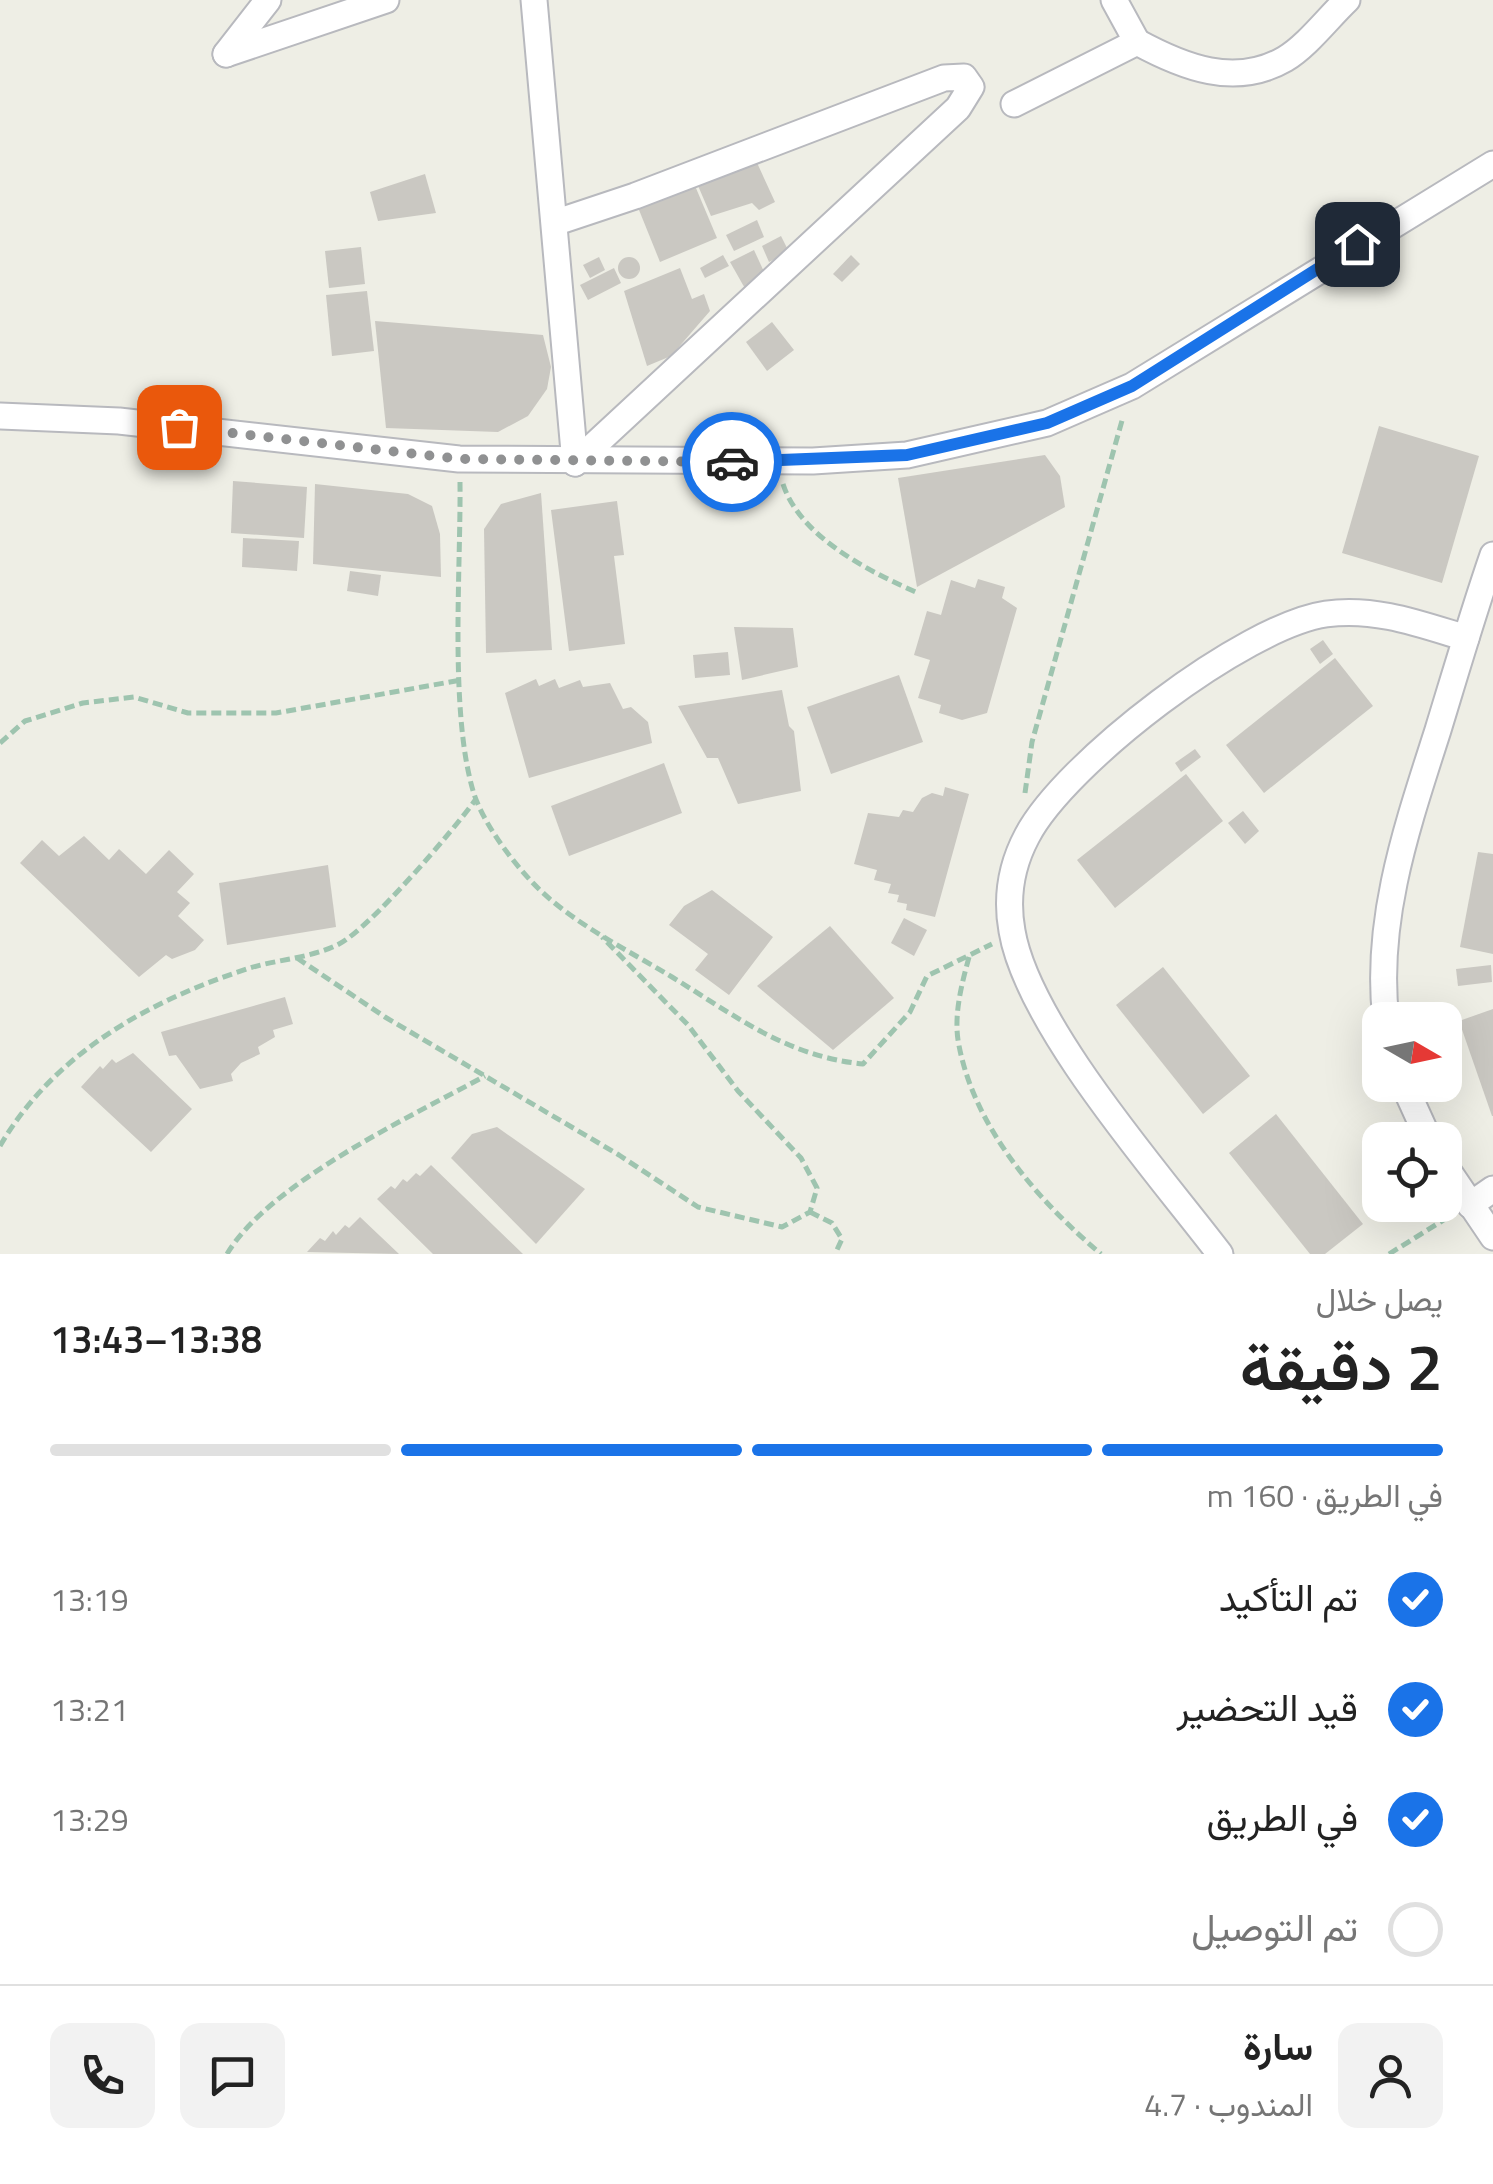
<!DOCTYPE html>
<html lang="ar">
<head>
<meta charset="utf-8">
<style>
  :root { --surface:#fff; --page:#f2f2f2; --text:#222; --muted:#767676; --line:#e0e0e0; --accent:#1a73e8 }
  body { margin:0; font-family:"Titillium Web",Vazirmatn,sans-serif; background:var(--page); color:var(--text); direction:rtl; height:100vh; display:flex; flex-direction:column; font-size:38px; white-space:nowrap }
  * { box-sizing:border-box; margin:0 }
  p { font-size:32px; color:var(--muted) }
  .icon { flex:none; width:55px; height:55px; fill:none; stroke:currentColor; stroke-width:2; stroke-linecap:round; stroke-linejoin:round }
  .map { position:relative; height:1254px; overflow:hidden; direction:ltr }
  .details { display:flex; flex-direction:column; background:var(--surface); flex:1 }
  .details>* { flex:none }
  .needle { width:65px; rotate:99deg }
  .controls { position:absolute; left:1362px; top:1002px; display:grid; gap:20px }
  .controls a { display:grid; place-items:center; width:100px; height:100px; border-radius:20px; background:var(--surface); box-shadow:0 10px 40px #0002; font-size:50px }
  .pin { position:absolute; display:grid; place-items:center; width:85px; height:85px; color:#fff; margin:-42px; border-radius:20px; box-shadow:0 5px 15px #0006 }
  .courier { position:absolute; display:grid; place-items:center; width:100px; height:100px; margin:-50px; border:8px solid #1a73e8; border-radius:50%; background:#fff; color:#222; box-shadow:0 2px 12px #0007 }
  .summary em { font-style:normal; font-weight:600 }
  .summary div { display:flex; flex-direction:column-reverse }
  .summary { display:flex; align-items:center; justify-content:space-between; height:170px; padding:0 50px }
  h1 { font-size:65px; font-weight:600; line-height:75px }
  .bar { display:grid; grid-template-columns:repeat(4,1fr); gap:15px 10px; align-content:center; height:120px; padding:0 50px }
  .bar i { height:12px; border-radius:8px; background:var(--line) }
  .bar .on { background:var(--accent) }
  .bar p { grid-column:span 4 }
  .line { display:flex; align-items:center; gap:25px; padding:0 50px; border-top:2px solid var(--line) }
  .line div { flex:1 }
  .round { display:grid; place-items:center; flex:none; width:105px; height:105px; border-radius:20px; background:var(--page) }
  ol { padding:0 50px; list-style:none }
  li { display:flex; align-items:center; gap:30px; height:110px }
  li p { margin-inline-start:auto }
  li .icon { padding:10px; border-radius:50%; background:var(--accent); color:#fff; stroke-width:4 }
  li:last-child { color:var(--muted) }
  li i { width:55px; height:55px; border:5px solid var(--line); border-radius:50% }
  .map>svg:first-child { display:block }
  .building { fill:#cac8c2 }
  .lines { fill:none; stroke-linecap:round; stroke-linejoin:round }
  .street-casing { stroke:#b8b9be; stroke-width:29 }
  .path { stroke:#9ec4af; stroke-width:5; stroke-dasharray:10 5; stroke-linecap:butt }
  .street { stroke:#fff; stroke-width:25 }
  .done { stroke:#909192; stroke-width:10; stroke-dasharray:0 18 }
  .route { stroke:#1a73e8; stroke-width:12 }
</style>
</head>
<body>
<div class="map">
<svg width="1493" height="1254" viewBox="0 0 1493 1254">
  <rect width="100%" height="100%" fill="#eeeee5"/>
  <g class="building">
    <path d="M753 154 775 202 759 210 752 203 711 216 696 181Z"/>
    <path d="M425 174 436 213 378 221 370 192Z"/>
    <path d="M693 181 717 238 660 262 637 205Z"/>
    <path d="M757 220 764 237 734 251 726 235Z"/>
    <path d="M781 236 789 252 769 262 762 246Z"/>
    <path d="M361 247 365 284 329 288 325 251Z"/>
    <path d="M754 250 766 276 747 292 730 262Z"/>
    <path d="M723 255 729 266 705 278 700 268Z"/>
    <path d="M851 255 860 264 842 282 833 274Z"/>
    <circle cx="629" cy="268" r="11"/>
    <path d="M599 257 605 270 590 278 583 265Z"/>
    <path d="M614 268 621 283 588 300 580 285Z"/>
    <path d="M680 268 692 299 704 294 710 311 671 356 647 366 624 291Z"/>
    <path d="M367 291 374 351 332 356 326 295Z"/>
    <path d="M375 321 543 335 551 367 547 389 528 416 498 432 386 428Z"/>
    <path d="M772 322 794 350 767 371 746 342Z"/>
    <path d="M1379 426 1479 456 1442 583 1342 553Z"/>
    <path d="M1045 455 1060 476 1065 507 917 587 898 478Z"/>
    <path d="M233 481 307 487 304 538 231 533Z"/>
    <path d="M315 484 408 494 432 506 440 534 441 577 313 564Z"/>
    <path d="M541 493 552 650 486 653 484 529 501 504Z"/>
    <path d="M617 501 624 555 614 556 625 644 569 651 551 510Z"/>
    <path d="M243 538 299 541 297 571 242 567Z"/>
    <path d="M350 571 381 575 378 596 347 591Z"/>
    <path d="M978 579 1005 587 1002 598 1017 608 987 713 962 720 939 713 941 705 918 698 930 660 914 655 927 611 941 615 951 580 975 588Z"/>
    <path d="M734 627 793 628 798 667 742 680Z"/>
    <path d="M1323 640 1333 654 1320 664 1310 649Z"/>
    <path d="M728 652 730 675 695 678 693 655Z"/>
    <path d="M1335 658 1373 706 1264 793 1226 745Z"/>
    <path d="M899 675 923 742 831 774 807 707Z"/>
    <path d="M536 679 539 686 555 679 559 688 580 680 583 687 610 683 623 709 631 707 648 722 652 743 529 778 505 693Z"/>
    <path d="M782 690 789 726 794 731 801 791 738 804 718 758H707L678 706Z"/>
    <path d="M1195 749 1201 757 1181 772 1175 763Z"/>
    <path d="M664 763 682 813 569 856 551 806Z"/>
    <path d="M1186 774 1223 821 1115 908 1077 860Z"/>
    <path d="M945 787 969 794 935 917 906 910 907 904 897 902 899 895 888 893 891 884 874 880 877 870 854 864 868 813 899 817 903 810 913 812 922 798 932 793 943 796Z"/>
    <path d="M1243 811 1259 831 1245 844 1228 823Z"/>
    <path d="M84 836 109 860 119 849 146 874 169 850 194 874 177 892 190 903 178 916 204 940 195 950 172 959 166 955 139 977 20 863 42 840 59 856Z"/>
    <path d="M1478 852 1493 854V954L1460 947Z"/>
    <path d="M328 865 336 927 227 945 219 883Z"/>
    <path d="M712 890 773 937 729 995 695 970 708 954 669 925 684 906Z"/>
    <path d="M904 918 927 930 914 956 891 943Z"/>
    <path d="M830 926 894 998 833 1050 757 986Z"/>
    <path d="M1491 965 1492 982 1458 986 1456 969Z"/>
    <path d="M1163 967 1250 1076 1203 1114 1116 1005Z"/>
    <path d="M285 997 293 1024 273 1030 275 1037 258 1047 260 1054 241 1063 231 1074 233 1081 200 1089 176 1055 169 1056 161 1032Z"/>
    <path d="M1493 1009V1116H1492L1459 1021Z"/>
    <path d="M133 1053 192 1109 151 1152 81 1087 100 1066 103 1069 112 1059 116 1063Z"/>
    <path d="M1276 1114 1363 1224 1325 1254H1310L1229 1153Z"/>
    <path d="M497 1127 585 1189 536 1244 451 1158 472 1134Z"/>
    <path d="M431 1165 523 1254H433L377 1199 391 1186 395 1189 403 1179 407 1182 416 1173 420 1176Z"/>
    <path d="M360 1217 399 1254 307 1252 320 1238 325 1241 333 1231 336 1235 345 1225 349 1228Z"/>
  </g>
  <g class="lines">
    <g class="street-casing">
      <g id="street">
        <path d="M534 0 575 463"/>
        <path d="M1114 0 1137 42"/>
        <path d="M226 54 386 0"/>
        <path d="M226 54 268 0"/>
        <path d="M1014 104 1137 42C1183 67 1235 88 1285 59 1307 46 1328 18 1347 0"/>
        <path d="M557 222 635 196 944 78 964 77 971 87 958 108 575 463"/>
        <path d="M0 416 119 421 459 459 813 461 907 455 1047 423 1132 386 1493 164"/>
        <path d="M1386 1020C1374 920 1408 824 1438 730 1456 671 1473 613 1493 555"/>
        <path d="M1404 1085 1429 1140"/>
        <path d="M1445 1166 1493 1237"/>
        <path d="M1470 1205 1493 1189"/>
        <path d="M1220 1254C1160 1175 1028 1026 1012 931 1006 898 1011 866 1027 836 1065 763 1244 626 1326 614 1375 607 1420 624 1466 638"/>
      </g>
    </g>
    <g class="path">
      <path d="M460 482C461 570 449 713 474 794 484 824 511 860 533 883 570 922 626 949 672 977 736 1016 785 1056 863 1064L910 1012 927 976 992 944"/>
      <path d="M783 484C800 537 870 572 918 593"/>
      <path d="M0 743 25 721 83 703 134 697 188 713H276L461 680"/>
      <path d="M1025 793 1032 742 1123 417"/>
      <path d="M969 957C962 983 954 1013 958 1040 972 1125 1037 1200 1101 1254"/>
      <path d="M297 958 385 1017 619 1155 698 1207 782 1227 810 1212 817 1188 801 1158 738 1091 688 1025 602 937"/>
      <path d="M0 1146C54 1053 150 1000 250 968 279 959 312 958 339 944 370 928 453 831 476 799"/>
      <path d="M810 1212 832 1223 842 1239 835 1254"/>
      <path d="M227 1254C269 1183 412 1116 485 1076"/>
      <path d="M1389 1254 1450 1216"/>
    </g>
    <use href="#street" class="street"/>
  </g>
  <g class="lines">
    <path class="done" d="M179 427 460 459 732 462"/>
    <path class="route" d="M732 462 907 455 1047 423 1132 386 1357 244"/>
  </g>
</svg>
<div class="controls">
<a><svg class="needle" viewBox="-14 -14 28 28"><path d="M0-13l5 13h-10z" fill="#e53935"/><path d="M0 13l5-13h-10z" fill="#767676"/></svg></a>
<a><svg class="icon" aria-label="locate" viewBox="0 0 24 24"><circle cx="12" cy="12" r="6"/><path d="M12 2v4M12 18v4M2 12h4M18 12h4"/></svg></a>
</div>
<div class="pin" style="left:179px;top:427px;background:#ea580c"><svg class="icon" aria-label="bag" viewBox="0 0 24 24"><path d="M5 8h14l-1 12H6zM9 8a3 3 0 0 1 6 0"/></svg></div>
<div class="pin" style="left:1357px;top:244px;background:#1f2937"><svg class="icon" aria-label="home" viewBox="0 0 24 24"><path d="M3 11l9-7 9 7M6 9v11h12V9"/></svg></div>
<div class="courier" style="left:732px;top:462px"><svg class="icon" aria-label="car" viewBox="0 0 24 24"><path d="M5 17H2v-5l4-1 3-4h7l3 4 3 1v5h-3M9 17h6M6 11h13"/><circle cx="7" cy="17" r="2"/><circle cx="17" cy="17" r="2"/></svg></div>
</div>
<section class="details">
<div class="summary"><div><h1>2 دقيقة</h1><p>يصل خلال</p></div><em>13:38–13:43</em></div>
<div class="bar"><i class="on"></i><i class="on"></i><i class="on"></i><i></i><p>في الطريق · 160 m</p></div>
<ol>
<li><svg class="icon" aria-label="check" viewBox="0 0 24 24"><path d="M5 12l5 5 9-10"/></svg>تم التأكيد<p>13:19</p></li>
<li><svg class="icon" aria-label="check" viewBox="0 0 24 24"><path d="M5 12l5 5 9-10"/></svg>قيد التحضير<p>13:21</p></li>
<li><svg class="icon" aria-label="check" viewBox="0 0 24 24"><path d="M5 12l5 5 9-10"/></svg>في الطريق<p>13:29</p></li>
<li><i></i>تم التوصيل</li>
</ol>
<div class="line" style="height:180px"><a class="round"><svg class="icon" aria-label="person" viewBox="0 0 24 24"><circle cx="12" cy="8" r="4"/><path d="M4 21q1-7 8-7t8 7"/></svg></a><div><b>سارة</b><p>المندوب · 4.7</p></div><a class="round"><svg class="icon" aria-label="chat" viewBox="0 0 24 24"><path d="M4 5h16v11H9l-5 4z"/></svg></a><a class="round"><svg class="icon" aria-label="phone" viewBox="0 0 24 24"><path d="M5 4h4l2 5-3 2q2 4 5 5l2-3 5 2v4C11 20 4 13 5 4z"/></svg></a></div>
</section>
</body>
</html>
